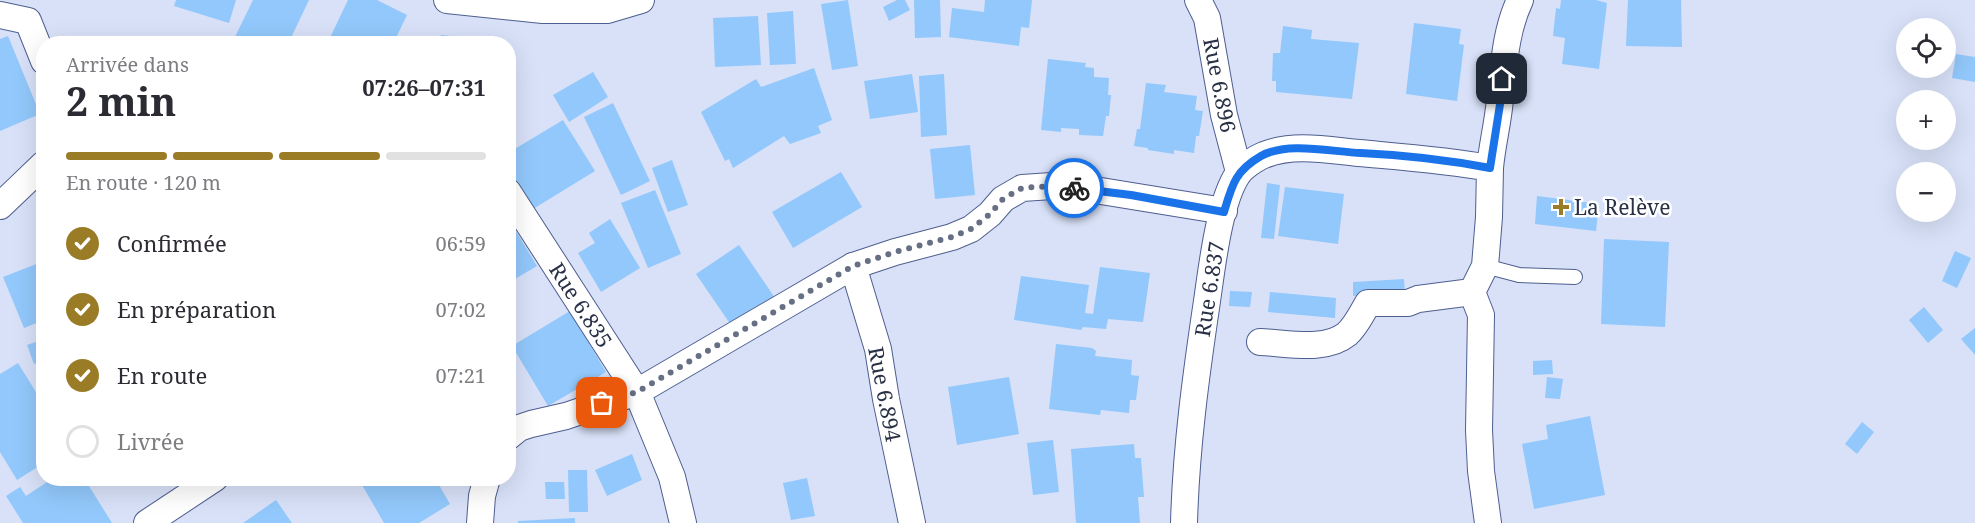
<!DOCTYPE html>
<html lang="fr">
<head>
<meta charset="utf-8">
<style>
  :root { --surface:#fff; --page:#f7f7f7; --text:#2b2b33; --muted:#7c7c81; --line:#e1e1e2; --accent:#9b7c26 }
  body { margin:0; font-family:"Noto Serif",serif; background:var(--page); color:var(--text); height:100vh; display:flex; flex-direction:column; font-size:22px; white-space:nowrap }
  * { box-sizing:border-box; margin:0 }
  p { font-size:20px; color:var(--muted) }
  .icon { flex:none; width:33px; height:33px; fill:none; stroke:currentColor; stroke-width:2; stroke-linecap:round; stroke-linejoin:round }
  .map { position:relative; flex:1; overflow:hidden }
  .sheet { position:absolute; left:36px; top:36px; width:480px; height:450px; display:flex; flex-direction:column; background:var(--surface); border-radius:24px; box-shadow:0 6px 24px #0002 }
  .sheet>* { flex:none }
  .fabs { position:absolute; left:1896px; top:18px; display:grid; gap:12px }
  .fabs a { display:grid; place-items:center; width:60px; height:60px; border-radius:50%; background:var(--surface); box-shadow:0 6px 24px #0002; font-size:30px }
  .pin { position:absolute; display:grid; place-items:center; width:51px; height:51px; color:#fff; margin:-26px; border-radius:12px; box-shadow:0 3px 9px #0006 }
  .courier { position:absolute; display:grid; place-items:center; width:60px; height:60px; margin:-30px; border:4px solid #1a73e8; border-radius:50%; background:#fff; color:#222; box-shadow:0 2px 8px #0007 }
  .headline em { font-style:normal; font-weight:700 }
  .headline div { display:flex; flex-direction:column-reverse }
  .headline { display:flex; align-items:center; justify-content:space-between; height:102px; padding:0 30px }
  h1 { font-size:39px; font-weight:700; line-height:45px }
  .bar { display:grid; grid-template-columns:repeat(4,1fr); gap:9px 6px; align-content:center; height:72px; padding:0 30px }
  .bar i { height:8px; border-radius:4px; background:var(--line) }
  .bar .selected { background:var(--accent) }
  .bar p { grid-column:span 4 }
  ol { padding:0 30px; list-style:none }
  li { display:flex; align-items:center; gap:18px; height:66px }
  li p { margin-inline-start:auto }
  li .icon { padding:6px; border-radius:50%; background:var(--accent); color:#fff; stroke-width:4 }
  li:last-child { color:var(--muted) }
  li i { width:33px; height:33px; border:3px solid var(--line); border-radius:50% }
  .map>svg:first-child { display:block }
  .building { fill:#92c8fb }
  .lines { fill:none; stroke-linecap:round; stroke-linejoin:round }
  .service-casing { stroke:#4e5f8f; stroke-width:16 }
  .minor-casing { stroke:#4e5f8f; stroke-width:28 }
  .service { stroke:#fff; stroke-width:14 }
  .minor { stroke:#fff; stroke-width:26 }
  .done { stroke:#666f84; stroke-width:6; stroke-dasharray:0 10.8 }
  .route { stroke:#1a73e8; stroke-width:8 }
  .poi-dot { fill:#9b7c26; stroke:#fff; stroke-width:2 }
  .labels { text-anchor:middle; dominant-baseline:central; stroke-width:5; stroke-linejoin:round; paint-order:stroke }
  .street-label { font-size:21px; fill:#293146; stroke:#fff }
  .poi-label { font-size:21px; fill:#293146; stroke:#fff; text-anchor:start }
</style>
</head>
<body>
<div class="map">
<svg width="1975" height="523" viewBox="0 0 1975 523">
  <rect width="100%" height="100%" fill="#d8e1f8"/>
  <g class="building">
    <path d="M176 0H236L229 23 174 6Z"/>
    <path d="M253 0H309L288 44H239L233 41Z"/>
    <path d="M348 0H377L407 15 393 44H327Z"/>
    <path d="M848 0 858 66 832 70 821 4Z"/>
    <path d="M897 0H905L910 10 889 21 883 7Z"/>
    <path d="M914 0H940L941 37 915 38Z"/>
    <path d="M985 0H1032L1029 28 1021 27 1019 46 949 37 952 8 984 12Z"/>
    <path d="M1561 0H1596L1607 3 1599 69 1562 64 1565 38 1553 36 1556 8 1560 9Z"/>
    <path d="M1628 0H1681L1682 47 1626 46Z"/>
    <path d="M793 11 796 64 770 65 767 13Z"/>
    <path d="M758 16 761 65 715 67 713 18Z"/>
    <path d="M1414 23 1461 29 1459 44 1464 45 1457 101 1406 94Z"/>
    <path d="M1283 26 1312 30 1311 39 1359 43 1352 99 1276 92V81H1272L1273 53H1280Z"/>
    <path d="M441 35 507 42V44H439Z"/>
    <path d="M8 36 40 114 0 131V39Z"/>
    <path d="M1956 54 1975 57V82L1952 78Z"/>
    <path d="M1048 59 1086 63 1085 67 1094 68V77L1109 78 1108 95H1111L1109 116H1106L1103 136 1079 135V129L1061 128V132L1041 130Z"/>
    <path d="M814 68 832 120 818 126 821 133 790 144 784 136 733 168 729 159 725 161 701 112 756 79 761 87Z"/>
    <path d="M593 72 608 97 569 122 553 95Z"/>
    <path d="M912 74 918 112 870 119 864 81Z"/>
    <path d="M944 74 947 135 921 137 919 76Z"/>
    <path d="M1146 83 1166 85 1164 92 1197 96 1195 110 1203 111 1199 136H1196L1194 153 1174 150V154L1148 150V148L1134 146 1137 129H1140Z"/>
    <path d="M613 103 650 181 621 195 584 117Z"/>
    <path d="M563 120 595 171 533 209 508 168V153Z"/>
    <path d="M970 145 975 195 935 199 930 149Z"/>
    <path d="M672 160 688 205 668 212 652 168Z"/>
    <path d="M841 172 862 207 793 248 772 212Z"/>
    <path d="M1267 183 1280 185 1274 239 1261 238Z"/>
    <path d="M1285 187 1344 194 1338 244 1278 236Z"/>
    <path d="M655 190 681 254 648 268 621 203Z"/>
    <path d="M1537 196 1599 204 1596 231 1535 224Z"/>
    <path d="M508 218 537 266 508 283Z"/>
    <path d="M610 219 640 268 601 292 578 253 595 243 589 233Z"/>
    <path d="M1604 239 1669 242 1665 327 1601 324Z"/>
    <path d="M739 245 775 298 733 328 696 274Z"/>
    <path d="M1955 251 1971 258 1957 288 1942 281Z"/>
    <path d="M44 261V320L24 328 3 277Z"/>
    <path d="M1100 267 1150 273 1143 322 1108 319 1106 329 1083 327 1081 330 1014 320 1021 276 1089 285 1085 313 1093 314Z"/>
    <path d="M1404 279 1405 293 1353 296V282Z"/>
    <path d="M1230 291 1252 292 1250 307 1229 306Z"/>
    <path d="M1270 292 1336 298 1335 318 1268 312Z"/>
    <path d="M1924 307 1943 330 1928 343 1909 320Z"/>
    <path d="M570 311 606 372 548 406 512 346Z"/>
    <path d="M1975 328V355L1961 339Z"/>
    <path d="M44 339V360L34 364 27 345Z"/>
    <path d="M1056 344 1092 348 1096 351 1095 356 1132 360 1131 375 1139 376 1136 400H1130L1129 413 1101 410 1100 415 1049 409Z"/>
    <path d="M1552 360 1553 374 1533 375V361Z"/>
    <path d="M18 363 44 405V463L17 480 0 452V374Z"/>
    <path d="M1009 377 1019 434 957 445 948 387Z"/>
    <path d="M1547 377 1563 379 1560 399 1545 398Z"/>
    <path d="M1590 416 1605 495 1534 509 1522 444 1548 439 1546 425Z"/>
    <path d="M1862 422 1874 432 1857 454 1845 444Z"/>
    <path d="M1053 440 1059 492 1033 495 1027 443Z"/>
    <path d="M1134 444 1135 458H1141L1144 497H1138L1140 523H1076L1071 449Z"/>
    <path d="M632 454 642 480 607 496 595 470Z"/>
    <path d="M568 470H587L588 512H569Z"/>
    <path d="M53 478H84L112 523H23L6 496 20 487 26 496Z"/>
    <path d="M358 478H435L450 504 419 523H384Z"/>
    <path d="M807 478 815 516 791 520 783 483Z"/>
    <path d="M545 482H564L565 499H546Z"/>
    <path d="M276 500 292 523H243Z"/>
    <path d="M575 518V523H518V521Z"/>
  </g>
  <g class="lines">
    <g class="service-casing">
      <path id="service" d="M1485 266 1519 275 1575 277"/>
    </g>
    <g class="minor-casing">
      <g id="minor">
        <path d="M447 0 543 10H607L641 0"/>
        <path d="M1198 0 1207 18 1224 115 1239 172"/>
        <path d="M0 15 28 21 44 61"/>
        <path d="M1490 168C1492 145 1498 123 1500 99 1504 66 1505 32 1520 0"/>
        <path d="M508 192 637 392 672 477 683 523"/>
        <path d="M0 206 44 164"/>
        <path d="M853 266 878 349 886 399 912 523"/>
        <path d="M1260 342C1288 343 1325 352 1347 334 1356 326 1362 313 1368 303H1408L1418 299 1472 292"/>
        <path d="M508 437 519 428 531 424 566 416 637 392 853 266 895 252 952 237 971 229 990 214 1003 199 1022 188 1052 186 1101 191 1224 211"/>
        <path d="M147 523 215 478"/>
        <path d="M480 523 482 496 487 478"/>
        <path d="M1184 523C1186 448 1196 375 1207 301 1212 267 1219 202 1238 174 1243 167 1256 158 1264 155 1293 143 1328 150 1359 153 1403 157 1446 160 1490 168L1489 217 1485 266 1472 292 1481 315 1479 430 1481 471 1488 523"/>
      </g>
    </g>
    <use href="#service" class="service"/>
    <use href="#minor" class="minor"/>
  </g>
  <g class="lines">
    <path class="done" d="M602 403 637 392 853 266 895 252 952 237 971 229 990 214 1003 199 1022 188 1052 186 1074 188"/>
    <path class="route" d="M1074 188 1131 195 1224 212C1232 185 1235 171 1261 156 1288 141 1332 152 1361 153 1404 155 1448 160 1490 168L1501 98 1502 79"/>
  </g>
  <path class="poi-dot" d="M1558 198h6v6h6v6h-6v6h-6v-6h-6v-6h6z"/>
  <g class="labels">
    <g class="street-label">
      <text transform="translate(1220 85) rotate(79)">Rue 6.896</text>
      <text transform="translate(1209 289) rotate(-81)">Rue 6.837</text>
      <text transform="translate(581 305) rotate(57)">Rue 6.835</text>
      <text transform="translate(885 394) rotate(79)">Rue 6.894</text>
    </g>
    <g class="poi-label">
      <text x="1574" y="207">La Relève</text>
    </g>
  </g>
</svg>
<div class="fabs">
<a><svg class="icon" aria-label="locate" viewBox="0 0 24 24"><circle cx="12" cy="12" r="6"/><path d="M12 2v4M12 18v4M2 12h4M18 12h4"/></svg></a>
<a>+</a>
<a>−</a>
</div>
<div class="pin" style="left:602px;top:403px;background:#ea580c"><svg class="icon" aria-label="bag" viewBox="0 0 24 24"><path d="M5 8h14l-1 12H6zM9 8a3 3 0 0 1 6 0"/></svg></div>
<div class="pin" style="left:1502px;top:79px;background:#1f2937"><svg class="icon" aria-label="home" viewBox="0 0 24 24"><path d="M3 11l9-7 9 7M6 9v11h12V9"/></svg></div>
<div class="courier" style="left:1074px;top:188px"><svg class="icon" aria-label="bike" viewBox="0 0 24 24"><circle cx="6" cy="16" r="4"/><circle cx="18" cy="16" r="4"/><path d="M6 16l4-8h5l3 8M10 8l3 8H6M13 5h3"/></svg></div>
<section class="sheet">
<div class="headline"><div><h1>2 min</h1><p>Arrivée dans</p></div><em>07:26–07:31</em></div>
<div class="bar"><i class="selected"></i><i class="selected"></i><i class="selected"></i><i></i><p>En route · 120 m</p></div>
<ol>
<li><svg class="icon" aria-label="check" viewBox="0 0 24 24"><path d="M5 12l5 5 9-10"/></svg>Confirmée<p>06:59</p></li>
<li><svg class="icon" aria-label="check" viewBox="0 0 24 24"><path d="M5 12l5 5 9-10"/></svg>En préparation<p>07:02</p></li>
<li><svg class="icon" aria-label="check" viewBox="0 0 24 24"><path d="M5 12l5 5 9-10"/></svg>En route<p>07:21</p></li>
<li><i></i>Livrée</li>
</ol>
</section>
</div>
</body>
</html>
